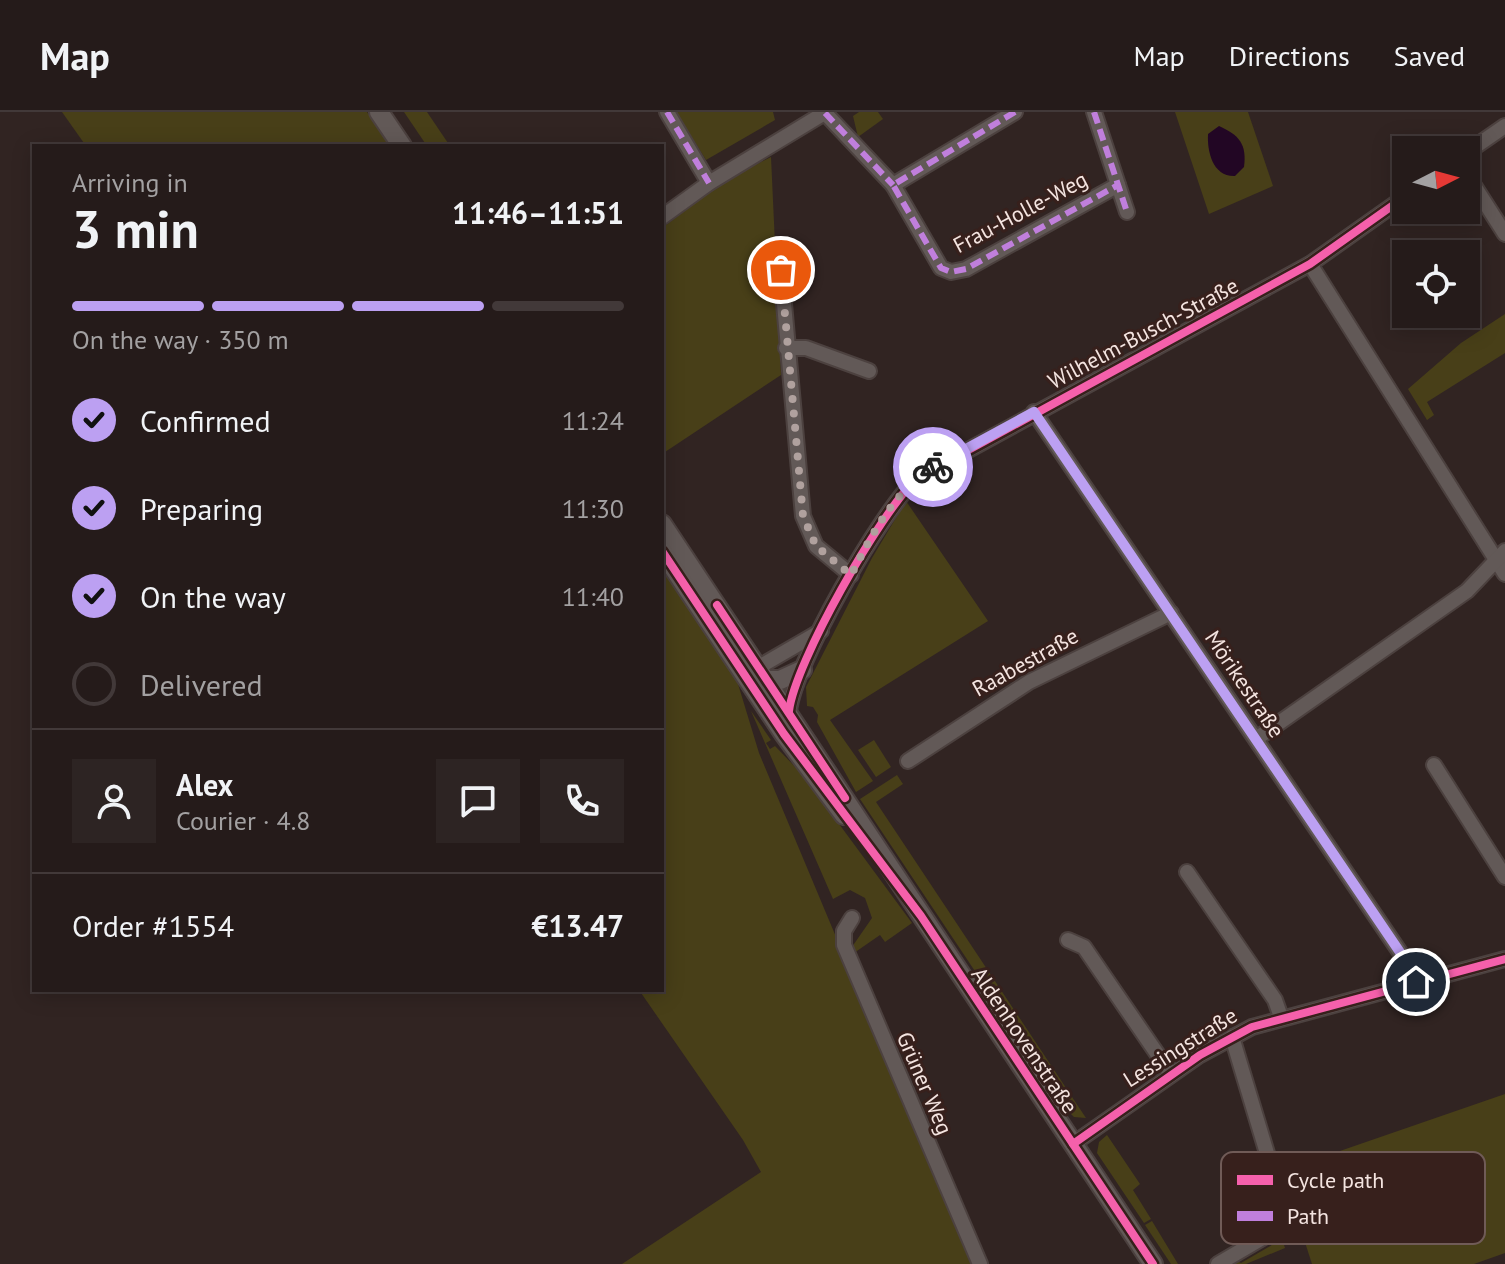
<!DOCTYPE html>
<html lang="en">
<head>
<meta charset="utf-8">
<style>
  :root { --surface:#251b1a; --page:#2d2423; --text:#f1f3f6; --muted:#a3a1a2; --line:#423939; --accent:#bca0f2 }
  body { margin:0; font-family:"PT Sans",sans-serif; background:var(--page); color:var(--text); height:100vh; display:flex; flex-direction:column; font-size:30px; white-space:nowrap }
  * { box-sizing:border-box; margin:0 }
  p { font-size:26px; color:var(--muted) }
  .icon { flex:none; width:44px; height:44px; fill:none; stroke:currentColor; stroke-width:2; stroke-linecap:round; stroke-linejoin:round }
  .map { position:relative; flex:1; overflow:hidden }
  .panel { position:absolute; left:32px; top:32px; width:632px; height:848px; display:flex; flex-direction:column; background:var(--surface); border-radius:0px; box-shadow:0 4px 20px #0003,0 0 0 2px var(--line) }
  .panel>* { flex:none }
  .needle { width:52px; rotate:84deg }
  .tools { position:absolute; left:1392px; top:24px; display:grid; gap:16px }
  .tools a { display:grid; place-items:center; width:88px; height:88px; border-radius:0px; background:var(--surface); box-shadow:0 4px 20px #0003,0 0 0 2px var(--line); font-size:40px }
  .pin { position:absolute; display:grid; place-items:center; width:68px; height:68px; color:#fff; margin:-34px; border:4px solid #fff; border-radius:50%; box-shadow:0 2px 8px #0007 }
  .courier { position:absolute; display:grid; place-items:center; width:80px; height:80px; margin:-40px; border:6px solid #bca0f2; border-radius:50%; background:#fff; color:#222; box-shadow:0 2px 10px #0007 }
  .headline em { font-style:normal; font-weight:800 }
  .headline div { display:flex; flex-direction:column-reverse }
  .headline { display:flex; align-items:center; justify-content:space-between; height:136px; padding:0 40px }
  h1 { font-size:52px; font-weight:800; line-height:60px }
  .bar { display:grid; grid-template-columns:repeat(4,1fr); gap:12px 8px; align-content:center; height:96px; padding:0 40px }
  .bar i { height:10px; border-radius:6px; background:var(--line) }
  .bar .on { background:var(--accent) }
  .bar p { grid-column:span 4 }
  .line { display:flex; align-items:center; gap:20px; padding:0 40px; border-top:2px solid var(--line) }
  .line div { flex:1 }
  .round { display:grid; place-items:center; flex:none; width:84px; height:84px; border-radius:0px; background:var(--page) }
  ol { padding:0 40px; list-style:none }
  li { display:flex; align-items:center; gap:24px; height:88px }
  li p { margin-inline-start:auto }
  li .icon { padding:8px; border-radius:50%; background:var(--accent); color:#111; stroke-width:4 }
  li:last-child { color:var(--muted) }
  li i { width:44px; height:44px; border:4px solid var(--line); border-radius:50% }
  header { display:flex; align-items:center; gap:48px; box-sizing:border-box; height:112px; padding:0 40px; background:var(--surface); border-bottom:2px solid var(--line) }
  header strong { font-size:38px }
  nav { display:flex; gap:44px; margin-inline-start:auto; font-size:28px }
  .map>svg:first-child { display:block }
  .green { fill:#483f18 }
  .water { fill:#220624 }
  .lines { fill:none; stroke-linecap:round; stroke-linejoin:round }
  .minor-casing { stroke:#4c413f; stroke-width:18 }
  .tertiary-casing { stroke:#4c413f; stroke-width:22 }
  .minor { stroke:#625957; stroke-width:14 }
  .tertiary { stroke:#625957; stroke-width:18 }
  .quiet { stroke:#c07fdc; stroke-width:6; stroke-dasharray:12 6; stroke-linecap:butt }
  .cycleway-casing { stroke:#37201c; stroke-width:13 }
  .cycleway { stroke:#f560ab; stroke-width:8 }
  .done { stroke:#b0a19e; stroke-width:8; stroke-dasharray:0 14.4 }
  .route { stroke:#bca0f2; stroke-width:10 }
  .labels { text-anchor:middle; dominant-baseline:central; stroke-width:6; stroke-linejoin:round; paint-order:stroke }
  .street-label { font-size:22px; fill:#f4e4e0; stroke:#37201c }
  .key { fill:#37201c; stroke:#705b57; stroke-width:2 }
  .key-label { font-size:22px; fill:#f4e4e0 }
</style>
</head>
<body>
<header>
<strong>Map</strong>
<nav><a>Map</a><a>Directions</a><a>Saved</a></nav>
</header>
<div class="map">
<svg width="1505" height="1152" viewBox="0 0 1505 1152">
  <rect width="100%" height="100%" fill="#312422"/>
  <g class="green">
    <path d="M62 0H367L390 34H86Z"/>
    <path d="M404 0H427L450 34H427Z"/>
    <path d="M676 0H773L775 8 706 48Z"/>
    <path d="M859 0H878L883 7 858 25 853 4Z"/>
    <path d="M1175 0H1248L1273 74 1209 102Z"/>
    <path d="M771 45 781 263 662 342V116L726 68Z"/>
    <path d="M1505 202V241L1427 290 1434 303 1427 308 1408 277 1461 231Z"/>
    <path d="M906 389 988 509 830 608 873 669 856 680 817 610 818 603 813 595 807 594 806 575 872 446Z"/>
    <path d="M662 450 735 562 759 641 973 1152H622L761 1060 743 1028 639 878H662Z"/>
    <path d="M751 599 771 628 766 631 770 637 775 634 803 663 912 811 885 830 880 823 854 841V832L872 806 865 786 850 778 833 787Z"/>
    <path d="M874 628 891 655 876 665 858 638Z"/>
    <path d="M897 663 903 672 876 690 1086 1006 1074 1005 1069 1000 860 687Z"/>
    <path d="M1505 982V1141L1474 1152H1312L1282 1059Z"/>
    <path d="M1107 1023 1140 1072 1133 1078 1151 1107 1144 1111 1097 1041 1099 1030Z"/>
    <path d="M1152 1109 1178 1152H1171L1145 1113Z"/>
    <path d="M1281 1123 1285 1136 1246 1152H1231L1236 1148 1241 1151 1277 1130Z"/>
  </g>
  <path class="water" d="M1219 14C1239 23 1247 32 1244 55L1235 64C1213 65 1207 40 1208 22Z"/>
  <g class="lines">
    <g class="minor-casing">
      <g id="minor">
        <path d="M667 0 709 71"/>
        <path d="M1015 0 893 73 941 156 951 160 966 157 1118 73"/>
        <path d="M1094 0 1127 100"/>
        <path d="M825 1 893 73"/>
        <path d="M1466 41 1505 14"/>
        <path d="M1466 61 1505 122"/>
        <path d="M662 105 709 71 826 0"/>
        <path d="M790 145 781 158 803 404 816 434 851 463"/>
        <path d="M1310 152 1505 462"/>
        <path d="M786 236H806L869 259"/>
        <path d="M1034 300 1412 858 1416 870"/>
        <path d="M759 555 821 519"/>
        <path d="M789 599C795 550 880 401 917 366L1310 152 1406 84"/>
        <path d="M1256 627 1467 479 1505 439"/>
        <path d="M908 649 1029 570 1171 501"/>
        <path d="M1434 653 1505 765"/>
        <path d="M1187 760 1275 888 1281 905"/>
        <path d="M852 806 844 819V833L980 1152"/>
        <path d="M1068 828 1084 835 1171 962"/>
        <path d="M1073 1032 1200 943 1252 915 1505 847"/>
        <path d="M1218 1152 1288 1111 1232 925"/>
      </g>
    </g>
    <g class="tertiary-casing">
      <g id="tertiary">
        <path d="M379 0 402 34"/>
        <path d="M662 412 1153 1152"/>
        <path d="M662 439 784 622 844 703"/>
        <path d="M760 568H780L802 558"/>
      </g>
    </g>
    <use href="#minor" class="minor"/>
    <use href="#tertiary" class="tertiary"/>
    <g class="quiet">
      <path d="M667 0 709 71"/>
      <path d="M1015 0 893 73 941 156 951 160 966 157 1118 73"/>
      <path d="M1094 0 1127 100"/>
      <path d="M825 1 893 73"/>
    </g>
    <g class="cycleway-casing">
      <g id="cycleway">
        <path d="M662 439 784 622 921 804 1153 1152"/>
        <path d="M717 493 845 686"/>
        <path d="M789 599C795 550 880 401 917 366L1310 152 1406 84"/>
        <path d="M1073 1032 1200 943 1252 915 1505 847"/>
      </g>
    </g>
    <use href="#cycleway" class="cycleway"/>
  </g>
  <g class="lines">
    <path class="done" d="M781 158 803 404 816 434 851 463C872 423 893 380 933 355"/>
    <path class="route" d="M933 355 1034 300 1412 858 1416 870"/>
  </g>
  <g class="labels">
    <g class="street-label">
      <text transform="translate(1020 100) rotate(-28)">Frau-Holle-Weg</text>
      <text transform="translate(1143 221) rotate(-28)">Wilhelm-Busch-Straße</text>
      <text transform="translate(1025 550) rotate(-29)">Raabestraße</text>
      <text transform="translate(1245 572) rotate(56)">Mörikestraße</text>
      <text transform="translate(1025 928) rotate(56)">Aldenhovenstraße</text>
      <text transform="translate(1180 935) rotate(-32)">Lessingstraße</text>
      <text transform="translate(925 971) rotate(67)">Grüner Weg</text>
    </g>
  </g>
  <rect x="1221" y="1040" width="264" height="92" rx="12" class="key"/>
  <rect x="1237" y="1063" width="36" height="10" fill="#f560ab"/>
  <rect x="1237" y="1099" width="36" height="10" fill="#c07fdc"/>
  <g class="key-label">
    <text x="1287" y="1076">Cycle path</text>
    <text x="1287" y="1112">Path</text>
  </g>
</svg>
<div class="tools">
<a><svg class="needle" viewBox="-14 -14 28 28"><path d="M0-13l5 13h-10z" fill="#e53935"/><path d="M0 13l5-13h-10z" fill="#a3a1a2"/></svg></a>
<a><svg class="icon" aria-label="locate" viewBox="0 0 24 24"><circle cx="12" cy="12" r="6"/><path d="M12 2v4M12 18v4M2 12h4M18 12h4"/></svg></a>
</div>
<div class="pin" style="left:781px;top:158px;background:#ea580c"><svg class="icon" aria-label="bag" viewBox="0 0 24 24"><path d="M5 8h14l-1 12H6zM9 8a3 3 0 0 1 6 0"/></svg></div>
<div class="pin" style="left:1416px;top:870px;background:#1f2937"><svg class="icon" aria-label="home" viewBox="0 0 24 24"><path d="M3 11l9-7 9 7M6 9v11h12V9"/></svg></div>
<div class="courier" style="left:933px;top:355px"><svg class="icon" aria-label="bike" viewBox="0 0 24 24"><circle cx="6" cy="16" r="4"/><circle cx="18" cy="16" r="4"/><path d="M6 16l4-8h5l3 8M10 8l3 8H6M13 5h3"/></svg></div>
<section class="panel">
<div class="headline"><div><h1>3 min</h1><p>Arriving in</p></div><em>11:46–11:51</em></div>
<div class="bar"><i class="on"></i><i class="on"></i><i class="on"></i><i></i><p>On the way · 350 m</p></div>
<ol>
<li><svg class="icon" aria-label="check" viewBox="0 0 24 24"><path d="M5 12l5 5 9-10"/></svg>Confirmed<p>11:24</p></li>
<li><svg class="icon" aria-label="check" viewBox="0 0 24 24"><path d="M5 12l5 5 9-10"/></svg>Preparing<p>11:30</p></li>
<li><svg class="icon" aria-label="check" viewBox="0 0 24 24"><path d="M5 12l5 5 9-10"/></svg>On the way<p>11:40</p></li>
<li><i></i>Delivered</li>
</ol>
<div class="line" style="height:144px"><a class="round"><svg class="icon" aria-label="person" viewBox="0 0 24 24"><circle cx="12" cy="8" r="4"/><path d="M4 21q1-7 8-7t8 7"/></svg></a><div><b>Alex</b><p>Courier · 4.8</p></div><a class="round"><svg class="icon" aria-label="chat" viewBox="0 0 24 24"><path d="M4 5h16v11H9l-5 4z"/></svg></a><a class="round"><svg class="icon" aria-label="phone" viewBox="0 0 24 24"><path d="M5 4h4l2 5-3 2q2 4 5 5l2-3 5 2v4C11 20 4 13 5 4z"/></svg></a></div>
<div class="line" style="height:104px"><div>Order #1554</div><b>€13.47</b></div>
</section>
</div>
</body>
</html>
